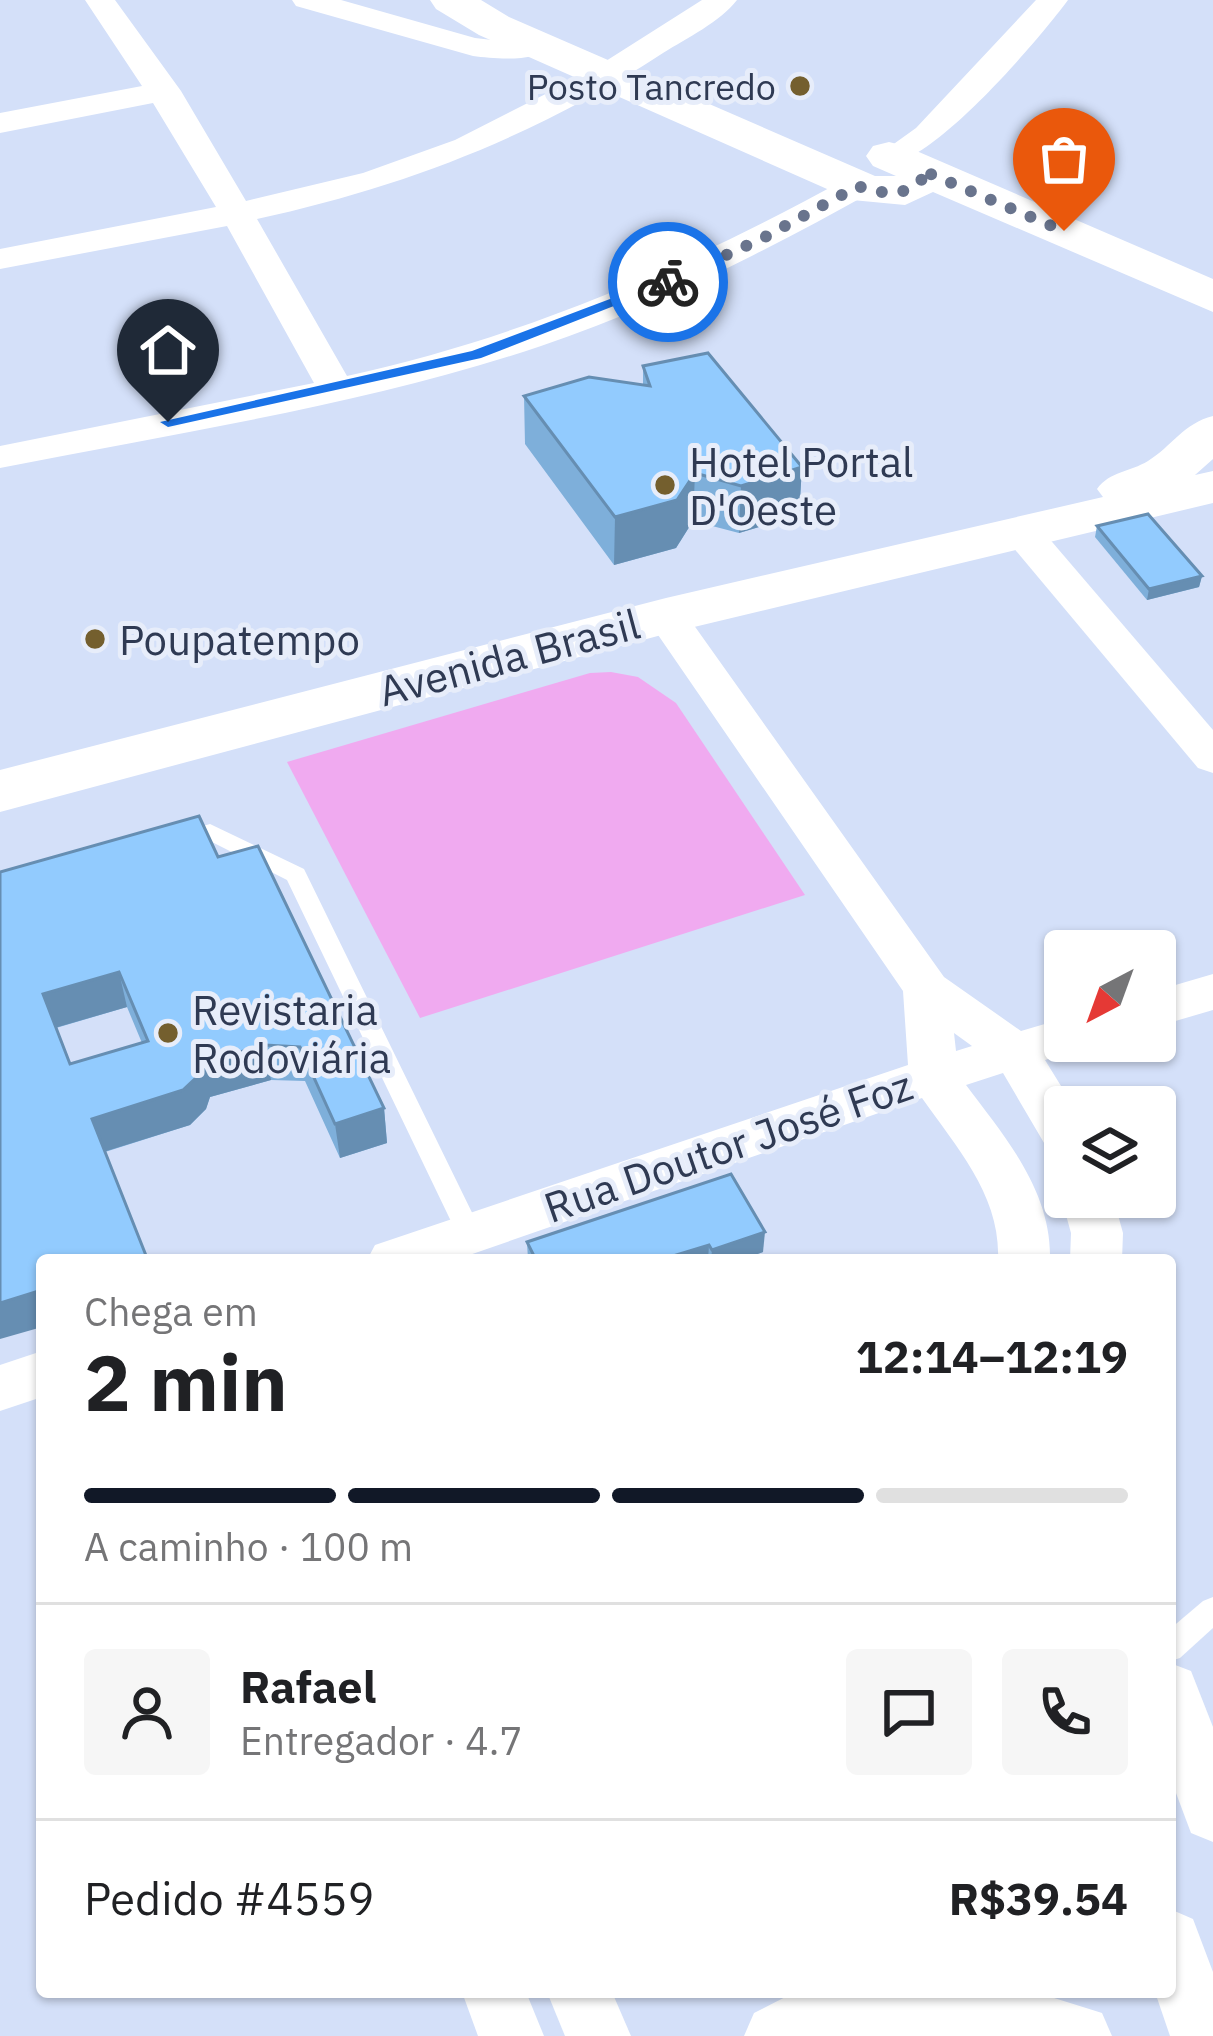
<!DOCTYPE html>
<html lang="pt">
<head>
<meta charset="utf-8">
<style>
  :root { --surface:#fff; --page:#f6f6f6; --text:#202124; --muted:#757577; --line:#e0e0e0; --accent:#111827 }
  body { margin:0; font-family:"IBM Plex Sans",sans-serif; background:var(--page); color:var(--text); height:100vh; display:flex; flex-direction:column; font-size:45px; white-space:nowrap }
  * { box-sizing:border-box; margin:0 }
  p { font-size:39px; color:var(--muted) }
  .icon { flex:none; width:66px; height:66px; fill:none; stroke:currentColor; stroke-width:2; stroke-linecap:round; stroke-linejoin:round }
  .map { position:relative; flex:1; overflow:hidden }
  .details { position:absolute; left:36px; top:1254px; width:1140px; height:744px; display:flex; flex-direction:column; background:var(--surface); border-radius:12px; box-shadow:0 3px 9px #0004 }
  .details>* { flex:none }
  .needle { width:78px; rotate:221deg }
  .tools { position:absolute; left:1044px; top:930px; display:grid; gap:24px }
  .tools a { display:grid; place-items:center; width:132px; height:132px; border-radius:12px; background:var(--surface); box-shadow:0 3px 9px #0004; font-size:60px }
  .pin { position:absolute; display:grid; place-items:center; width:102px; height:102px; color:#fff; margin:-123px -51px; border-radius:50% 50% 50% 0; rotate:-45deg; box-shadow:0 0 12px #0007 }
  .pin .icon { rotate:45deg }
  .courier { position:absolute; display:grid; place-items:center; width:120px; height:120px; margin:-60px; border:9px solid #1a73e8; border-radius:50%; background:#fff; color:#222; box-shadow:0 3px 15px #0007 }
  .summary em { font-style:normal; font-weight:700 }
  .summary div { display:flex; flex-direction:column-reverse }
  .summary { display:flex; align-items:center; justify-content:space-between; height:204px; padding:0 48px }
  h1 { font-size:78px; font-weight:700; line-height:90px }
  .bar { display:grid; grid-template-columns:repeat(4,1fr); gap:18px 12px; align-content:center; height:144px; padding:0 48px }
  .bar i { height:15px; border-radius:9px; background:var(--line) }
  .bar .current { background:var(--accent) }
  .bar p { grid-column:span 4 }
  .line { display:flex; align-items:center; gap:30px; padding:0 48px; border-top:3px solid var(--line) }
  .line div { flex:1 }
  .round { display:grid; place-items:center; flex:none; width:126px; height:126px; border-radius:12px; background:var(--page) }
  .map>svg:first-child { display:block }
  .green { fill:#f0aaf0 }
  .lines { fill:none; stroke-linecap:round; stroke-linejoin:round }
  .lane { fill:#fff; fill-rule:evenodd }
  .street { fill:#fff; fill-rule:evenodd }
  .secondary { fill:#fff; fill-rule:evenodd }
  .wall { fill:#7eafda; fill-rule:evenodd }
  .shaded-wall { fill:#668eb2 }
  .building { fill:#92cbfe; stroke:#668eb2; stroke-width:3; fill-rule:evenodd }
  .route { fill:#1a73e8 }
  .done { stroke:#69748d; stroke-width:12; stroke-dasharray:0 21.6 }
  .poi-dot { fill:#745f2e; stroke:#e7edfa; stroke-width:4.5 }
  .labels { text-anchor:middle; dominant-baseline:central; stroke-width:10; stroke-linejoin:round; paint-order:stroke }
  .far-poi-label { font-size:36px; fill:#2f3a53; stroke:#e7edfa; text-anchor:end }
  .poi-label { font-size:42px; fill:#2f3a53; stroke:#e7edfa; text-anchor:start }
  .street-label { font-size:42px; fill:#2f3a53; stroke:#e7edfa }
</style>
</head>
<body>
<div class="map">
<svg width="1213" height="2036" viewBox="0 0 1213 2036">
  <rect width="100%" height="100%" fill="#d4e0f9"/>
  <path class="green" d="M611 672 638 677 676 703 805 895 420 1018 287 762 590 673Z"/>
  <g class="lines">
    <g class="lane">
      <path d="M210 824 304 869 482 1233 478 1240 469 1243 460 1240 287 880 208 840 180 849 169 841 172 835Z"/>
      <path d="M1213 1597V1628L1180 1658 1170 1661V1629L1203 1601Z"/>
    </g>
    <g class="street">
      <path d="M85 0H115L181 91 246 201 363 173 455 140 587 73 702 0H737C720 22 687 38 663 53 536 136 404 187 257 219L347 376C525 337 687 266 846 179H870L875 186 870 193C764 252 656 307 541 346 366 405 180 432 0 468V446L314 383 227 226 0 269V249L216 207 153 103 0 133V113L142 86Z"/>
      <path d="M292 0H341L475 38 501 41 538 36 554 45C536 63 497 59 473 56L296 6Z"/>
      <path d="M1036 0H1068C1041 37 925 174 882 163L877 156 916 128Z"/>
      <path d="M1021 519 1035 522 1213 730V773L1198 768 1007 540 1001 531 1007 522Z"/>
      <path d="M666 603 681 607 944 977 1021 1031 1065 1018V1041H1086L1082 1049 1045 1060 1074 1107H1065V1153L1047 1148 1003 1073 966 1085C1005 1137 1052 1191 1050 1260H998C1001 1196 957 1148 922 1098L455 1260H367L375 1245 908 1065 903 991 645 616 651 607ZM954 1033 972 1046 956 1051Z"/>
      <path d="M1213 974V1010L1155 1027V991Z"/>
      <path d="M1065 1190V1197H1113L1123 1233 1122 1260H1070L1071 1233 1061 1197Z"/>
      <path d="M42 1351V1397L0 1411V1365Z"/>
      <path d="M1170 1663 1191 1671 1213 1727V1842L1191 1833 1170 1777Z"/>
      <path d="M1170 1909 1193 1919 1213 1972V2036H1170L1155 1992H1170Z"/>
      <path d="M462 1992H526L544 2036H478Z"/>
      <path d="M547 1992H612L631 2036H565Z"/>
      <path d="M795 1992H1035L1102 2013 1112 2036H744L754 2013Z"/>
    </g>
    <g class="secondary">
      <path d="M430 0H481L509 17 875 176H896L873 166 866 156 873 146 889 142 905 146 1213 279V312L933 192 905 205 852 200 479 35 436 9Z"/>
      <path d="M1213 416V459L1195 475 1213 471V503L669 633 0 812V770L666 598 1103 497 1097 489C1110 471 1130 472 1148 461 1172 446 1184 423 1213 416Z"/>
    </g>
  </g>
  <g class="wall">
    <path d="M643 366 802 467 799 515 739 533 693 521 676 548 614 565 525 444 524 396 643 385Z"/>
    <path d="M1097 526 1202 576 1199 587 1147 600 1095 537Z"/>
    <path d="M218 857 384 1108 387 1143 340 1158 305 1081 271 1080 210 1097 206 1109 190 1125 105 1152 42 1260 0 872ZM127 1007 142 1043 70 1064 56 1028Z"/>
    <path d="M731 1174 763 1252 741 1260H528L527 1242Z"/>
  </g>
  <g class="shaded-wall">
    <path d="M802 467 799 515 739 533 741 486Z"/>
    <path d="M695 473 693 521 676 548 614 565 615 517Z"/>
    <path d="M1202 576 1199 587 1147 600 1149 589Z"/>
    <path d="M119 972 127 1007 51 1029 43 994Z"/>
    <path d="M265 1045 271 1080 210 1097 206 1109 190 1125 100 1153 92 1119 203 1062Z"/>
    <path d="M384 1108 387 1143 340 1158 335 1124Z"/>
    <path d="M765 1232 763 1252 741 1260H711L712 1250Z"/>
    <path d="M709 1245 708 1260H660Z"/>
    <path d="M42 1290V1327L0 1339V1303Z"/>
  </g>
  <g class="building">
    <path d="M708 353 802 467 741 486 695 473 677 500 615 517 524 396 589 377 650 386 643 366Z"/>
    <path d="M1148 514 1202 576 1149 589 1097 526Z"/>
    <path d="M199 816 218 857 258 846 384 1108 335 1124 300 1047 265 1045 203 1062 200 1074 183 1090 92 1119 147 1258 42 1260V1290L0 1303V872ZM119 972 148 1041 70 1064 43 994Z"/>
    <path d="M731 1174 765 1232 712 1250 709 1245 660 1260H536L527 1242Z"/>
  </g>
  <path class="route" d="M663 279 675 282 481 358 168 427 160 422 472 351Z"/>
  <g class="lines">
    <path class="done" d="M668 282 765 237 858 186C880 194 907 198 923 178L921 170 1064 231"/>
  </g>
  <g class="poi-dot">
    <circle cx="800" cy="86" r="12"/>
    <circle cx="665" cy="485" r="12"/>
    <circle cx="95" cy="639" r="12"/>
    <circle cx="168" cy="1033" r="12"/>
  </g>
  <g class="labels">
    <g class="far-poi-label">
      <text x="776" y="86">Posto Tancredo</text>
    </g>
    <g class="poi-label">
      <text x="689" y="461">Hotel Portal<tspan x="689" dy="48">D'Oeste</tspan></text>
      <text x="119" y="639">Poupatempo</text>
      <text x="192" y="1009">Revistaria<tspan x="192" dy="48">Rodoviária</tspan></text>
    </g>
    <g class="street-label">
      <text transform="translate(509 657) rotate(-15)">Avenida Brasil</text>
      <text transform="translate(728 1146) rotate(-19)">Rua Doutor José Foz</text>
    </g>
  </g>
</svg>
<div class="tools">
<a><svg class="needle" viewBox="-14 -14 28 28"><path d="M0-13l5 13h-10z" fill="#e53935"/><path d="M0 13l5-13h-10z" fill="#757577"/></svg></a>
<a><svg class="icon" aria-label="layers" viewBox="0 0 24 24"><path d="M12 4l9 5-9 5-9-5zM3 14l9 5 9-5"/></svg></a>
</div>
<div class="pin" style="left:1064px;top:231px;background:#ea580c"><svg class="icon" aria-label="bag" viewBox="0 0 24 24"><path d="M5 8h14l-1 12H6zM9 8a3 3 0 0 1 6 0"/></svg></div>
<div class="pin" style="left:168px;top:422px;background:#1f2937"><svg class="icon" aria-label="home" viewBox="0 0 24 24"><path d="M3 11l9-7 9 7M6 9v11h12V9"/></svg></div>
<div class="courier" style="left:668px;top:282px"><svg class="icon" aria-label="bike" viewBox="0 0 24 24"><circle cx="6" cy="16" r="4"/><circle cx="18" cy="16" r="4"/><path d="M6 16l4-8h5l3 8M10 8l3 8H6M13 5h3"/></svg></div>
<section class="details">
<div class="summary"><div><h1>2 min</h1><p>Chega em</p></div><em>12:14–12:19</em></div>
<div class="bar"><i class="current"></i><i class="current"></i><i class="current"></i><i></i><p>A caminho · 100 m</p></div>
<div class="line" style="height:216px"><a class="round"><svg class="icon" aria-label="person" viewBox="0 0 24 24"><circle cx="12" cy="8" r="4"/><path d="M4 21q1-7 8-7t8 7"/></svg></a><div><b>Rafael</b><p>Entregador · 4.7</p></div><a class="round"><svg class="icon" aria-label="chat" viewBox="0 0 24 24"><path d="M4 5h16v11H9l-5 4z"/></svg></a><a class="round"><svg class="icon" aria-label="phone" viewBox="0 0 24 24"><path d="M5 4h4l2 5-3 2q2 4 5 5l2-3 5 2v4C11 20 4 13 5 4z"/></svg></a></div>
<div class="line" style="height:156px"><div>Pedido #4559</div><b>R$39.54</b></div>
</section>
</div>
</body>
</html>
